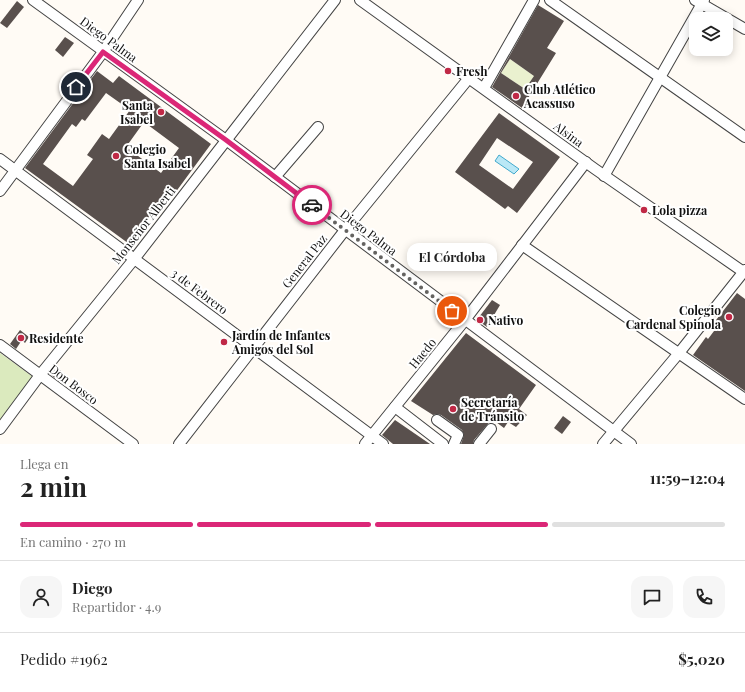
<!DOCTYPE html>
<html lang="es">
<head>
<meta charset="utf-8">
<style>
  :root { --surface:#fff; --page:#f6f6f6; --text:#222; --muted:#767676; --line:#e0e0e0; --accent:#db2777 }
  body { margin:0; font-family:"Playfair Display",serif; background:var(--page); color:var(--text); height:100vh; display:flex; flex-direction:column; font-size:15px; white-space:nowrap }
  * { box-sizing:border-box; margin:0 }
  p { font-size:13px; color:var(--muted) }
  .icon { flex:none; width:22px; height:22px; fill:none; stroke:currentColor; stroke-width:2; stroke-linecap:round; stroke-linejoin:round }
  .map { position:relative; height:444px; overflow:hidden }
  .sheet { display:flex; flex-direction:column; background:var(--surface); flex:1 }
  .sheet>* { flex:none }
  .tools { position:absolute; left:689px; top:12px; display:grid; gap:8px }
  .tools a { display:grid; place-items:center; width:44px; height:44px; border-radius:8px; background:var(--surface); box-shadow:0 2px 10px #0003; font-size:20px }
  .pin { position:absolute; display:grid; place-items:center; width:34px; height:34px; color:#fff; margin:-17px; border:2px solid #fff; border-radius:50%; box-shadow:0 1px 4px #0007 }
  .courier { position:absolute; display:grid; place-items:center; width:40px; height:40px; margin:-20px; border:3px solid #db2777; border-radius:50%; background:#fff; color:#222; box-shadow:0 1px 5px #0007 }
  .bubble { position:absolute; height:28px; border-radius:12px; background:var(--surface); box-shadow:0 2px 10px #0003; font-size:13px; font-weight:700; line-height:28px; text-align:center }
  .headline em { font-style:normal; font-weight:700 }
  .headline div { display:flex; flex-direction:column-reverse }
  .headline { display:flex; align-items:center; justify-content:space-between; height:68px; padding:0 20px }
  h1 { font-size:26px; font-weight:700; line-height:30px }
  .bar { display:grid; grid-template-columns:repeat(4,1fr); gap:6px 4px; align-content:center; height:48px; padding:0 20px }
  .bar i { height:5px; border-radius:3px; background:var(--line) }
  .bar .selected { background:var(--accent) }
  .bar p { grid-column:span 4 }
  .line { display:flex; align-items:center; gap:10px; padding:0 20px; border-top:1px solid var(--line) }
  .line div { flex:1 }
  .round { display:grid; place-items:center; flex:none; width:42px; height:42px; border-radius:12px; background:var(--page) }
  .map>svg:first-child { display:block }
  .green { fill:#dbeabe }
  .pitch { fill:#eaf1cf }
  .water { fill:#bae8f6; stroke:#42a9cc }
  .building { fill:#59504d; fill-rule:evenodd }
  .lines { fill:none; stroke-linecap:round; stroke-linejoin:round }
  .minor-casing { stroke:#444; stroke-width:12 }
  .minor { stroke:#fff; stroke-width:10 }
  .done { stroke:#646361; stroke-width:4; stroke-dasharray:0 7.2 }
  .route { stroke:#db2777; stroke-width:5 }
  .poi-dot { fill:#c02946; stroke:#fff; stroke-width:1.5 }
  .labels { text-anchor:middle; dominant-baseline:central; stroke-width:4; stroke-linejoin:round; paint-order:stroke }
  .street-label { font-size:12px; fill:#111; stroke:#fff }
  .poi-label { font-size:12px; font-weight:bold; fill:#111; stroke:#fff; text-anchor:start }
</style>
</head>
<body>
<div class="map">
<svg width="745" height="444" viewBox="0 0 745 444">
  <rect width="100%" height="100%" fill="#fffbf5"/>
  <path class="green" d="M0 353 33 377 0 421Z"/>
  <path class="pitch" d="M510 59 534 76 525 89 501 73Z"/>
  <path class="water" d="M499 155 519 169 514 174 495 161Z"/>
  <g class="building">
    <path d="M17 1 24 7 7 28 0 23Z"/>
    <path d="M538 5 564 21 547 48 556 53 522 108 492 87ZM510 59 534 76 525 89 501 73Z"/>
    <path d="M65 37 74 43 63 57 55 50Z"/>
    <path d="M97 71 113 83 119 76 211 144 175 193 170 189 143 225 146 227 132 246 25 168ZM106 93 130 110 109 139 102 134 87 155 93 159 73 186 43 164 72 124 76 127 82 119 85 121ZM144 122 179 148 161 173 126 147Z"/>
    <path d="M499 113 560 157 517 213 508 206 505 209 455 172ZM497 138 533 162 513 189 479 165Z"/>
    <path d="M737 293 745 299V391L693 355 706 337 708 339 717 327 713 324Z"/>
    <path d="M492 300 500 305 487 327 480 322 479 317Z"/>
    <path d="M20 330 29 337 25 343 22 340 16 349 10 344Z"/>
    <path d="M466 333 536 385 519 409 527 415 516 427 508 422 504 428 492 419 474 440 473 444H461L464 435 462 430 441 415 437 414 433 415 411 401Z"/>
    <path d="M55 366 67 376 61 382 51 375Z"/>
    <path d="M563 416 571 422 562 434 554 428Z"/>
    <path d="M395 420 430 444H393L382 435Z"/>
  </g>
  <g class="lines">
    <g class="minor-casing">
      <g id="minor">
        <path d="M33 0 226 140 631 444"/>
        <path d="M360 0 595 169 745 273"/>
        <path d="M550 0 745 137"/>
        <path d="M695 0 745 29"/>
        <path d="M484 88 534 0"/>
        <path d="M0 159 383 444"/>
        <path d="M604 176 704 0"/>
        <path d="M275 177 318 127"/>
        <path d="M0 191 103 52 138 0"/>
        <path d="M522 245 745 399"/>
        <path d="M0 345 133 444"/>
        <path d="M395 407 443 444"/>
        <path d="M437 420 458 435 454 444"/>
        <path d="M0 429 40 375 135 258 335 0"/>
        <path d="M179 444 345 230 469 78"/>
        <path d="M365 444 465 320 586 162"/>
        <path d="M479 444 491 429"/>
        <path d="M603 444 679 353 745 270"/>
      </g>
    </g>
    <use href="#minor" class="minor"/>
  </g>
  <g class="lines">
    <path class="done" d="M312 205 452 311"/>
    <path class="route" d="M76 87 103 52 226 140 312 205"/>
  </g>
  <g class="poi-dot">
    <circle cx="448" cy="71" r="4"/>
    <circle cx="516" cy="96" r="4"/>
    <circle cx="161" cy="112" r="4"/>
    <circle cx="116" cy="156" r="4"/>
    <circle cx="644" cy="210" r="4"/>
    <circle cx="729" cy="317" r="4"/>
    <circle cx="480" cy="320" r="4"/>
    <circle cx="21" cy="338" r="4"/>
    <circle cx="224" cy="342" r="4"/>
    <circle cx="453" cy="409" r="4"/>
  </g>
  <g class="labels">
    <g class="street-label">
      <text transform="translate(109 39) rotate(36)">Diego Palma</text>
      <text transform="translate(569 134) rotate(36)">Alsina</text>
      <text transform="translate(143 225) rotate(-52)">Monseñor Alberti</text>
      <text transform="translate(369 232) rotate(37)">Diego Palma</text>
      <text transform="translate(304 261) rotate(-52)">General Paz</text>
      <text transform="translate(200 291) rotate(37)">3 de Febrero</text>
      <text transform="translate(422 353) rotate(-51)">Haedo</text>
      <text transform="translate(74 384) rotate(37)">Don Bosco</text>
    </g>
    <g class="poi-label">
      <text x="456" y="71">Fresh</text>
      <text x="524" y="89">Club Atlético<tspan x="524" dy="14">Acassuso</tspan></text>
      <text x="153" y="105" text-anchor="end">Santa<tspan x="153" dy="14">Isabel</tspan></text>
      <text x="124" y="149">Colegio<tspan x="124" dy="14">Santa Isabel</tspan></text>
      <text x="652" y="210">Lola pizza</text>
      <text x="721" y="310" text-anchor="end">Colegio<tspan x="721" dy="14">Cardenal Spinola</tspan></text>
      <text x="488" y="320">Nativo</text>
      <text x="232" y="335">Jardín de Infantes<tspan x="232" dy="14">Amigos del Sol</tspan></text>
      <text x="29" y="338">Residente</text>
      <text x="461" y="402">Secretaría<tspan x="461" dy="14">de Tránsito</tspan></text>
    </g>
  </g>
</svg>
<div class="tools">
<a><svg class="icon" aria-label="layers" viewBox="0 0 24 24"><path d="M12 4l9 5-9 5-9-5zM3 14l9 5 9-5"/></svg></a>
</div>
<div class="pin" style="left:452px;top:311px;background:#ea580c"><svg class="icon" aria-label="bag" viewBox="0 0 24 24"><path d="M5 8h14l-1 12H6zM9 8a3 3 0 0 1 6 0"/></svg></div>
<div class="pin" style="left:76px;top:87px;background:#1f2937"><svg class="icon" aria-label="home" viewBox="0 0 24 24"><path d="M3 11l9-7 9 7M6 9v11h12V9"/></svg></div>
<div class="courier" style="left:312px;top:205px"><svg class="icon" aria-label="car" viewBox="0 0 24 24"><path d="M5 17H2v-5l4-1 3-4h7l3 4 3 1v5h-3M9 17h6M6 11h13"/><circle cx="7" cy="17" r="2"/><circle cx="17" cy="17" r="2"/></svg></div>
<div class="bubble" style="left:407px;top:243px;width:90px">El Córdoba</div>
</div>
<section class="sheet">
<div class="headline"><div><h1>2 min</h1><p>Llega en</p></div><em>11:59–12:04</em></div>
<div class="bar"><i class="selected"></i><i class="selected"></i><i class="selected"></i><i></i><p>En camino · 270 m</p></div>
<div class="line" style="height:72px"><a class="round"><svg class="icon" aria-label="person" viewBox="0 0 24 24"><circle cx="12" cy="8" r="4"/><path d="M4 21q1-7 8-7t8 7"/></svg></a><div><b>Diego</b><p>Repartidor · 4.9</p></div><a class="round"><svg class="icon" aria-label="chat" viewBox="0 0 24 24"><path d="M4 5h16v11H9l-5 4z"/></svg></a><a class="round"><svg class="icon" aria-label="phone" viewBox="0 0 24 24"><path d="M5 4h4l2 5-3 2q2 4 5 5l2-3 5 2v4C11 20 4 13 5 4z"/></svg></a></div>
<div class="line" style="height:52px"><div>Pedido #1962</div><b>$5,020</b></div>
</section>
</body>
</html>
